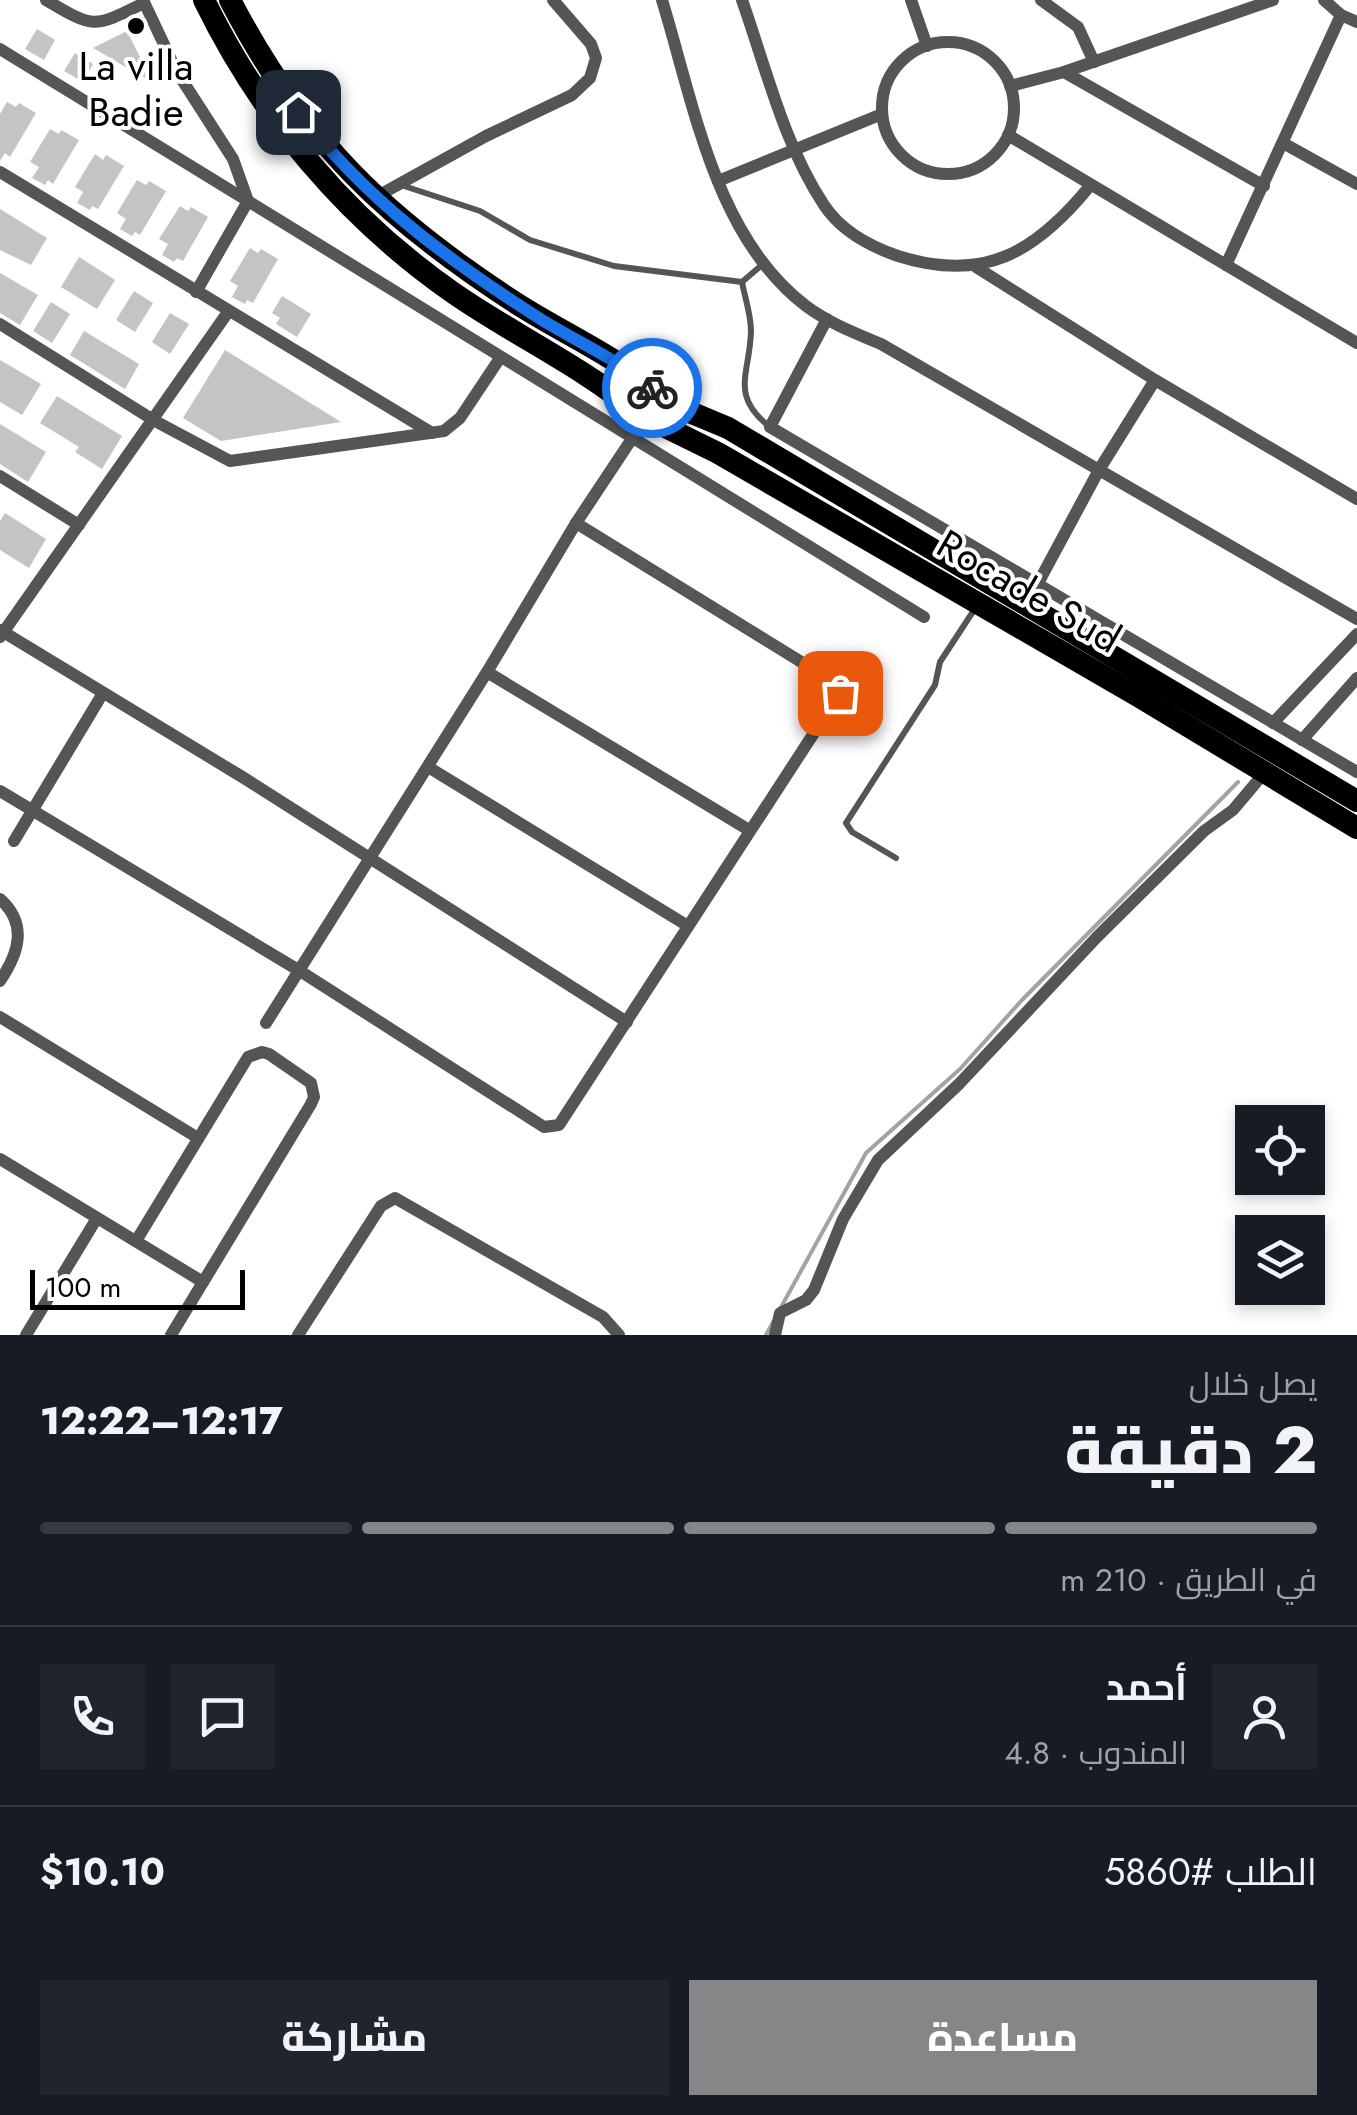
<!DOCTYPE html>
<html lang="ar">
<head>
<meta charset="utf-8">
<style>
  :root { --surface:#171b24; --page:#20242c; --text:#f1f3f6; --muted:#9ea1a6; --line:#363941; --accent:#858687 }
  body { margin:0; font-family:Jost,Cairo,sans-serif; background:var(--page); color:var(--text); direction:rtl; height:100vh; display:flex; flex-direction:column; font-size:38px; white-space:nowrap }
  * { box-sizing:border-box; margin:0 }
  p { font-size:32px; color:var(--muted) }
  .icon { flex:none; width:55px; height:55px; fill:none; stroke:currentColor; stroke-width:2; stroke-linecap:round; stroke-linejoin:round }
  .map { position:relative; height:1335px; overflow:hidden; direction:ltr }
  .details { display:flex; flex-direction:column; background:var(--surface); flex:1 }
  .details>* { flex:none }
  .controls { position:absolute; left:1235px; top:1105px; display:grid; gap:20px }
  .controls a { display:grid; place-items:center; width:90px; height:90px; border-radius:0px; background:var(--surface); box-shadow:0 5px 15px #0003; font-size:50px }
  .scale { position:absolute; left:30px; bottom:25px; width:215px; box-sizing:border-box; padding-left:10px; border:5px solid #000; border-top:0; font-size:28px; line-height:35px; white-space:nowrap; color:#000; -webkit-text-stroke:8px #fff; paint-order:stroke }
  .pin { position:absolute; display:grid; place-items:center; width:85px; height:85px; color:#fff; margin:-42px; border-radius:20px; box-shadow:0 5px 15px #0006 }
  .courier { position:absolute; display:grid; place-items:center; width:100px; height:100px; margin:-50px; border:8px solid #1a73e8; border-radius:50%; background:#fff; color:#222; box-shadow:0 2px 12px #0007 }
  .head em { font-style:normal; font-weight:800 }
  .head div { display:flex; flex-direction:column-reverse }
  .head { display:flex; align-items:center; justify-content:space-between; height:170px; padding:0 40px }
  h1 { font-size:65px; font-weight:800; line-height:75px }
  .bar { display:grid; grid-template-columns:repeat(4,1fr); gap:15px 10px; align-content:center; height:120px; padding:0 40px }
  .bar i { height:12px; border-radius:8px; background:var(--line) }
  .bar .on { background:var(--accent) }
  .bar p { grid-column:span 4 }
  .line { display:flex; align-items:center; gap:25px; padding:0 40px; border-top:2px solid var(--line) }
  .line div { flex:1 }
  .round { display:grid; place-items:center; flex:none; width:105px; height:105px; border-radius:0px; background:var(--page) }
  .action { display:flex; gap:20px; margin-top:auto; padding:20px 40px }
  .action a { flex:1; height:115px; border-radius:0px; background:var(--accent); color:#fff; font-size:40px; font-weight:800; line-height:115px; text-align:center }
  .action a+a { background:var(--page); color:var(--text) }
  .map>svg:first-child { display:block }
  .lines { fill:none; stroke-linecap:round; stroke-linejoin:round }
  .stream { stroke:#a3a3a3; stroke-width:4 }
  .building { fill:#c4c4c4 }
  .lane { stroke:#555; stroke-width:6 }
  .street { stroke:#555; stroke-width:12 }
  .highway { stroke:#000; stroke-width:22 }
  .done { stroke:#595959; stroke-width:10; stroke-dasharray:0 18 }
  .route { stroke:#1a73e8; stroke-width:12 }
  .poi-dot { fill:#000; stroke:#fff; stroke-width:4 }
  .labels { text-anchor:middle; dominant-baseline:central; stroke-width:8; stroke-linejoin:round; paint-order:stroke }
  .poi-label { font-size:40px; fill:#000; stroke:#fff }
  .street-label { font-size:40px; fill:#000; stroke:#fff }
</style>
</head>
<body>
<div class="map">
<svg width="1357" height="1335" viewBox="0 0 1357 1335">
  <rect width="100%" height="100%" fill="#fff"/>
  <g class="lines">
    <g class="stream">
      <path d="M780 1309 866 1153 960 1069 1022 1000 1238 782"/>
      <path d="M766 1335 773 1322"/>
    </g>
  </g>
  <g class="building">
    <path d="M37 29 55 40 44 60 25 49Z"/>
    <path d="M127 31 153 83 93 48Z"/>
    <path d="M75 53 93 64 83 82 64 71Z"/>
    <path d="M7 102 16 107 19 103 36 113 10 157 5 153 0 161V114Z"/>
    <path d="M50 129 59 134 61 130 79 140 53 184 48 180 45 185 32 178 39 167 30 162Z"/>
    <path d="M95 154 103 160 106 155 124 166 98 209 92 206 90 210 77 203 83 192 75 187Z"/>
    <path d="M137 180 146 185 149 181 166 191 140 235 135 232 132 236 120 229 126 219 117 213Z"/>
    <path d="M180 206 188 211 191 207 208 217 183 261 177 258 174 262 162 255 168 244 159 239Z"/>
    <path d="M0 209 47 238 31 265 0 250Z"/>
    <path d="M250 248 258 253 261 249 278 259 253 303 247 300 245 304 232 297 238 286 230 281Z"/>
    <path d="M79 257 115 280 97 309 61 287Z"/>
    <path d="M0 273 38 295 20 325 0 313Z"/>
    <path d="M134 291 153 303 135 332 116 320Z"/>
    <path d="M282 296 311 314 297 337 276 324 280 318 272 313Z"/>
    <path d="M51 302 70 314 52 343 33 331Z"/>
    <path d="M170 313 189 324 170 354 152 342Z"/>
    <path d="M84 331 139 364 125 389 70 355Z"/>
    <path d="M225 350 341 422 221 441 183 418Z"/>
    <path d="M0 360 41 384 22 415 0 402Z"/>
    <path d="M57 396 122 436 102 469 75 452 79 447 40 423Z"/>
    <path d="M0 424 46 452 28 482 0 464Z"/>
    <path d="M5 513 46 539 29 568 0 550V521Z"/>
  </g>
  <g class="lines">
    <g class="lane">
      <path d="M401 185 480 211 530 240 614 266 742 282 763 264"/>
      <path d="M742 282C745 298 751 315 751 331 750 374 729 395 770 427"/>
      <path d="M896 858 852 832 846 823 935 685 940 662 976 607"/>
    </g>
    <g class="street">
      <path d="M46 0C95 29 93 28 144 3"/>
      <path d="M143 0 177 72 233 159 248 201 924 617"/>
      <path d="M662 0C694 104 715 237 806 306 829 323 855 333 881 344L1357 619"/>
      <path d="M742 0C766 68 784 145 824 205 841 231 869 246 898 256 983 283 1035 253 1089 187"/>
      <path d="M911 0 927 46"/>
      <path d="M1041 0 1078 27 1094 62"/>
      <path d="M1324 0 1341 15 1357 22"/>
      <circle cx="948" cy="108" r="66"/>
      <path d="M0 49 248 201 196 292"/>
      <path d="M1064 72 1264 186"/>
      <path d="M1010 86 1064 72 1273 0"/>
      <path d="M1008 135 1357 343"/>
      <path d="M1283 143 1357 184"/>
      <path d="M0 172 432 433"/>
      <path d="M718 181 882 114"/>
      <path d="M374 198 486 136 572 95 590 78 596 58 591 44 553 0"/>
      <path d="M1226 265 1341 15"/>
      <path d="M976 267 1155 380 1357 499"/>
      <path d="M827 319 770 427 1357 772"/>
      <path d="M0 324 155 421 230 461 444 431 460 418 500 358"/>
      <path d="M0 476 79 525"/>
      <path d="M1036 587 1099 470 1155 380"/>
      <path d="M0 630 244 778 627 1022"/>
      <path d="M0 637 228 312"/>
      <path d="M487 672 749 830"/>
      <path d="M1273 723 1357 634"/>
      <path d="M1302 740 1357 678"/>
      <path d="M428 767 688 926"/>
      <path d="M0 791 300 971 544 1127 559 1125 840 693 837 684 576 523"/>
      <path d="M14 841 103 693"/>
      <path d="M0 899C28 924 19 953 0 981"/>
      <path d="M0 1017 198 1138"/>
      <path d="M266 1023 487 672 576 523 643 422"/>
      <path d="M0 1159 203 1282"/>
      <path d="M136 1241 248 1057 262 1052 269 1054 311 1083 314 1097 311 1104 171 1335"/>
      <path d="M26 1335 97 1218"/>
      <path d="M298 1335 381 1206 395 1198 603 1317 619 1335"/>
      <path d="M775 1335 780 1313 806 1300 814 1290 843 1219 878 1160 959 1084 1097 937 1204 831 1233 810 1265 772"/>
    </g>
    <g class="highway">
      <path d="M204 0C261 117 345 217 452 292 512 334 580 365 637 412"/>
      <path d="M230 0C303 141 387 220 519 305 563 333 615 356 655 390"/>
      <path d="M673 405 728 428 1357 801"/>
      <path d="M661 425 718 453 1138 696 1357 828"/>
    </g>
  </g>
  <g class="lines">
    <path class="done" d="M652 388 670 399 671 417 661 426 643 422 576 523 838 684 840 693"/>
    <path class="route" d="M298 112C368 201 446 259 542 320 578 342 620 361 652 388"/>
  </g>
  <circle class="poi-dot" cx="136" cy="26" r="10"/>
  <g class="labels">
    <g class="poi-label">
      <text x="136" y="66">La villa<tspan x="136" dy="46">Badie</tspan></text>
    </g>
    <g class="street-label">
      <text transform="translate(1029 591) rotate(30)">Rocade Sud</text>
    </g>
  </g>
</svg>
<div class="controls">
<a><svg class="icon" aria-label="locate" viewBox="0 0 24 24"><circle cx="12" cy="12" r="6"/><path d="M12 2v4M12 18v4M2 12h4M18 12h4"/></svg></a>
<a><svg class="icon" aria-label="layers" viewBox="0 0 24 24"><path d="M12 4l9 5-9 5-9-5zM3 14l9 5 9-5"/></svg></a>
</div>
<div class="scale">100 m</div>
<div class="pin" style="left:840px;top:693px;background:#ea580c"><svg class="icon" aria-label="bag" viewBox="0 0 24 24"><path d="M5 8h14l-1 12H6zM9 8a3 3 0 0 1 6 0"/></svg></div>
<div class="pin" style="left:298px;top:112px;background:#1f2937"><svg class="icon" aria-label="home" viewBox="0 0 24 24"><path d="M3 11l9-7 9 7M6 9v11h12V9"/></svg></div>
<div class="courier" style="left:652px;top:388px"><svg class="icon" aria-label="bike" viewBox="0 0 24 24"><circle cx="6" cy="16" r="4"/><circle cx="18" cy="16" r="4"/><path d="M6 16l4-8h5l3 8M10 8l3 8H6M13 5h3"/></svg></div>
</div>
<section class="details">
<div class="head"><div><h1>2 دقيقة</h1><p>يصل خلال</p></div><em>12:17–12:22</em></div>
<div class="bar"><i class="on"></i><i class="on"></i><i class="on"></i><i></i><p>في الطريق · 210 m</p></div>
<div class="line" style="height:180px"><a class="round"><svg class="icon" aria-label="person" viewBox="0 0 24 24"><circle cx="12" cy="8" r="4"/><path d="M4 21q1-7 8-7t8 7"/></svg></a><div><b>أحمد</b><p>المندوب · 4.8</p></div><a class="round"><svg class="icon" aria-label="chat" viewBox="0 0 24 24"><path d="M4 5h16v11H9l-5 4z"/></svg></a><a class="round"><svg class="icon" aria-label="phone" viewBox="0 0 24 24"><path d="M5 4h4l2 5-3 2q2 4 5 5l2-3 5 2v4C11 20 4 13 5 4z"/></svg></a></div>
<div class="line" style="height:130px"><div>الطلب #5860</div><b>$10.10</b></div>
<div class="action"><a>مساعدة</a><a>مشاركة</a></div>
</section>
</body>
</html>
